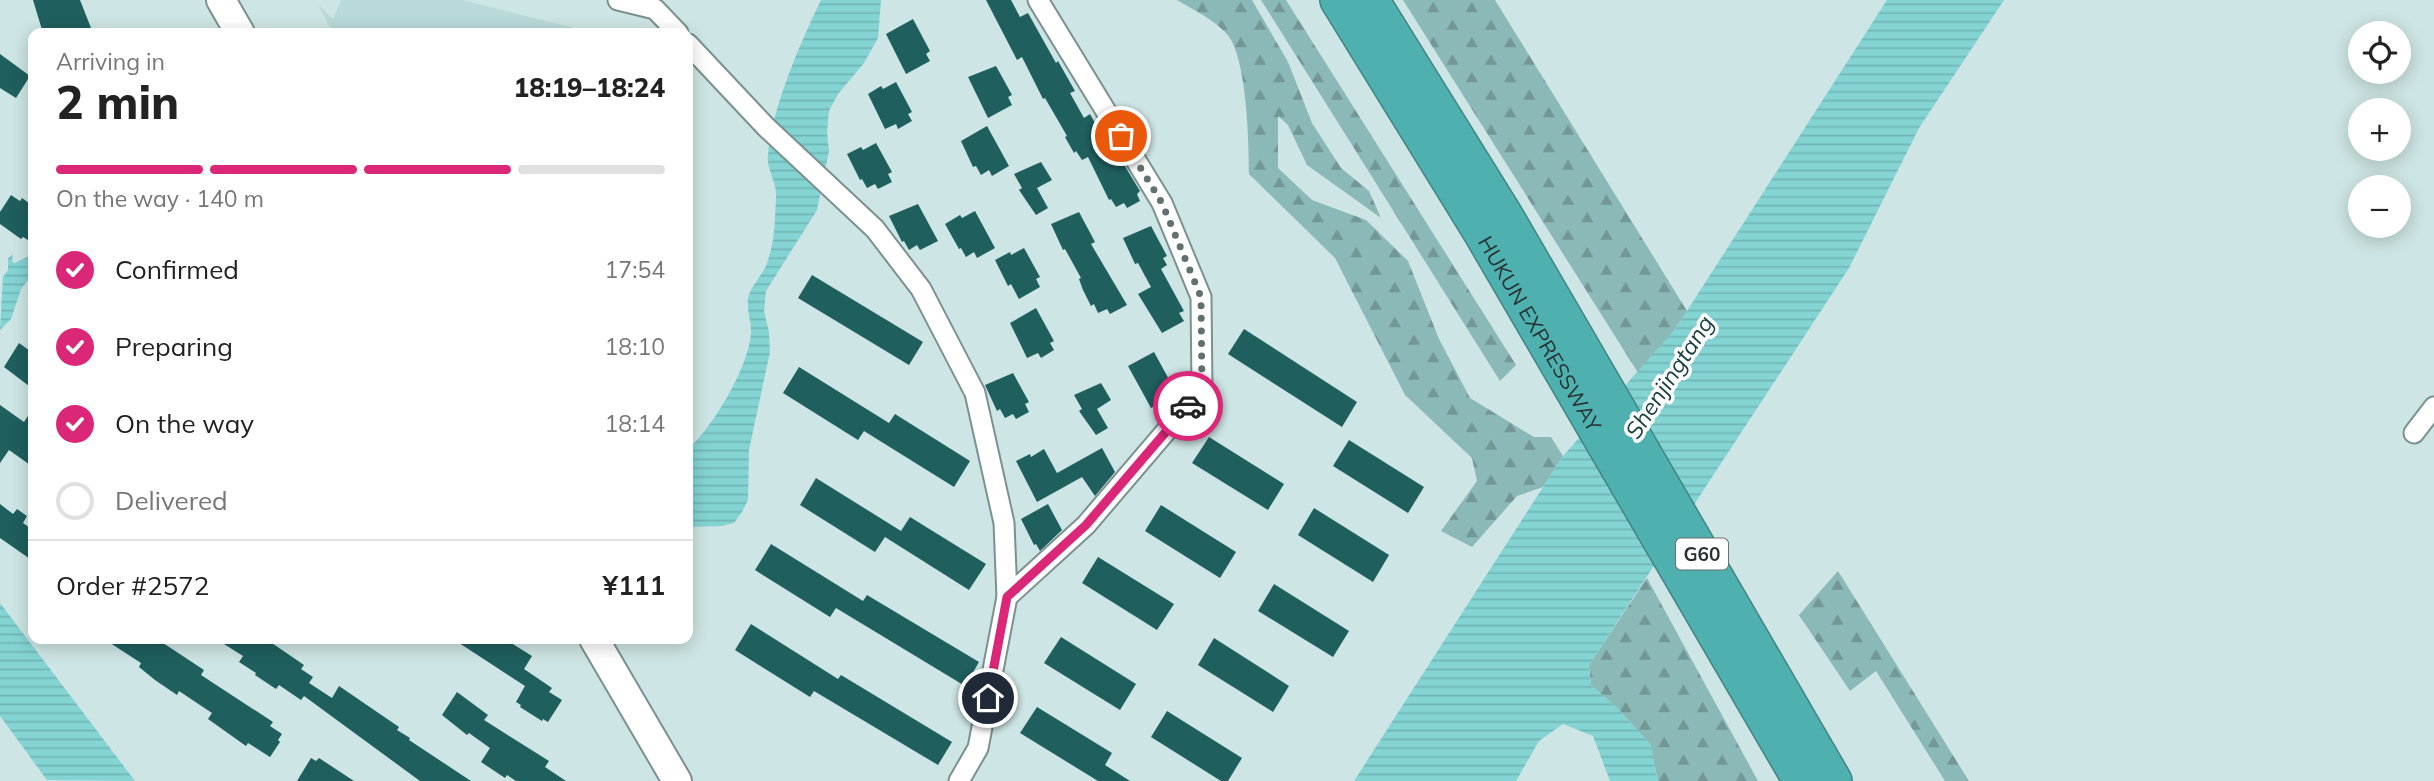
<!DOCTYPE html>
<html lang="en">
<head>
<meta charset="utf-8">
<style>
  :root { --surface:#fff; --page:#f2f2f2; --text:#222; --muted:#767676; --line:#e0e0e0; --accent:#db2777 }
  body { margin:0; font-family:Mulish,sans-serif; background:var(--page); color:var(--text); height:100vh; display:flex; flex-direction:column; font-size:26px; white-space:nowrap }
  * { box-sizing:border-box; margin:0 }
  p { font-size:23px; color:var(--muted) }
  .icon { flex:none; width:38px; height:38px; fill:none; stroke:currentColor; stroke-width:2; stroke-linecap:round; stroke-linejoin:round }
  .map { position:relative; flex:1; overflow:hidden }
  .side { position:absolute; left:28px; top:28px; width:665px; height:616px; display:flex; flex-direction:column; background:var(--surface); border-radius:14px; box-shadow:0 4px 18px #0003 }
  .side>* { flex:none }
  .fabs { position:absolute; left:2348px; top:21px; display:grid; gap:14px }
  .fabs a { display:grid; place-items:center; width:63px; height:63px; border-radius:50%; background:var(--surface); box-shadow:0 4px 18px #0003; font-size:35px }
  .pin { position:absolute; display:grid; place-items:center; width:60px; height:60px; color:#fff; margin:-30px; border:4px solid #fff; border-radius:50%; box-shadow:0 2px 7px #0007 }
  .courier { position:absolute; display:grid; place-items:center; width:70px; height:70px; margin:-35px; border:5px solid #db2777; border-radius:50%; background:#fff; color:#222; box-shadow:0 2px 9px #0007 }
  .headline em { font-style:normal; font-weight:800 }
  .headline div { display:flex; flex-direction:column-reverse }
  .headline { display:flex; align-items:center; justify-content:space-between; height:119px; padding:0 28px }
  h1 { font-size:46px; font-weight:800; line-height:52px }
  .bar { display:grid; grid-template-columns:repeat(4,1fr); gap:10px 7px; align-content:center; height:84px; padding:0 28px }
  .bar i { height:9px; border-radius:5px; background:var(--line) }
  .bar .on { background:var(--accent) }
  .bar p { grid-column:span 4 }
  .line { display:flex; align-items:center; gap:18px; padding:0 28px; border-top:2px solid var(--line) }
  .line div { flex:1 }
  ol { padding:0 28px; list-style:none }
  li { display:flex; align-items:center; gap:21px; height:77px }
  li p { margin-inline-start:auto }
  li .icon { padding:7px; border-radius:50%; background:var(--accent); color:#fff; stroke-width:4 }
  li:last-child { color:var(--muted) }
  li i { width:38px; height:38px; border:4px solid var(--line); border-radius:50% }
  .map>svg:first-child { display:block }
  .built { fill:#b8dad9 }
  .forest { fill:url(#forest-firs) }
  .water { fill:url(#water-rules) }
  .building { fill:#1f5f5e }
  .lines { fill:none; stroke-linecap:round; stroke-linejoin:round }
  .street-casing { stroke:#7b9190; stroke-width:23 }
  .secondary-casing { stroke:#7b9190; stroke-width:32 }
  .highway-casing { stroke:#418483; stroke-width:38 }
  .street { stroke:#fff; stroke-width:19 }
  .secondary { stroke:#fff; stroke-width:28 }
  .highway { stroke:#4fb1af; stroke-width:35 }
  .done { stroke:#627070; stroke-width:7; stroke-dasharray:0 12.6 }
  .route { stroke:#db2777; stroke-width:9 }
  .labels { text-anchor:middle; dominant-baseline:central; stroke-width:7; stroke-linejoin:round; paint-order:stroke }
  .shield { fill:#fff; stroke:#686f6f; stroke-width:2 }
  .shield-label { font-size:19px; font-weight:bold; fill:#283131 }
  .street-label { font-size:21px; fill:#283131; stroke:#fff }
  .water-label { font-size:23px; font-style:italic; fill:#1a4140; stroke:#fff }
</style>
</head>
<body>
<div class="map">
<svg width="2434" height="781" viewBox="0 0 2434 781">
  <defs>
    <pattern id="forest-firs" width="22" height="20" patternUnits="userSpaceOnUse" patternTransform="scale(1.75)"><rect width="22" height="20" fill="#8bb9b8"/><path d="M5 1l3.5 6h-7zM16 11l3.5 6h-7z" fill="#729796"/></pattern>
    <pattern id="water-rules" width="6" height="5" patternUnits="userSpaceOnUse" patternTransform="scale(1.75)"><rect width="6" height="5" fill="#83d4d3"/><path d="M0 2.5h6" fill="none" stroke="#71b6b6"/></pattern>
  </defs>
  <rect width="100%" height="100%" fill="#cde5e4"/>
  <path class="built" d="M341 0H462L594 33H333L318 5 333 19Z"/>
  <g class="forest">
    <path d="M1177 0H1252L1288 62 1312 123 1341 168 1369 191 1381 218 1307 165 1288 125 1278 116V168L1312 200 1366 220 1408 261 1439 339 1470 398 1534 437H1551L1563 456 1543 487 1517 496 1472 547 1441 531 1477 481 1472 458 1405 395 1335 258 1249 174C1249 143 1247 57 1227 34 1213 19 1194 10 1177 0Z"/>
    <path d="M1261 0H1286L1516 365 1500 381Z"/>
    <path d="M1403 0H1495L1687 311 1642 379Z"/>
    <path d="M1838 571 1969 781H1945L1876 671 1850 691 1799 615Z"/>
    <path d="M1647 578 1758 781H1658L1650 744 1618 709 1591 685 1589 665Z"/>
  </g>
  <g class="water">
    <path d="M821 0H881L878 38 864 63 838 94 829 111 827 132 829 151 817 210 766 291 764 311 769 332 770 352 749 450 748 500 742 512 734 523 722 526 692 527 688 525V449C713 427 748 368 751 334 752 320 744 306 750 292 755 281 765 272 768 260 775 241 775 217 776 197 777 182 766 169 768 155 772 107 800 44 821 0Z"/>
    <path d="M1887 0H2004L1919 128 1849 268 1589 665 1591 685 1618 709 1650 744 1658 781H1610L1593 736 1563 724 1539 741 1516 781H1354L1563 456 1676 328Z"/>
    <path d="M13 254 12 261 15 263 33 254V274L21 289 11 319 0 330 3 277 8 270V258Z"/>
    <path d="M0 603 135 781 47 780 0 716Z"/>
  </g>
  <g class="building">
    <path d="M33 0H80L93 33H43Z"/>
    <path d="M986 0H1011L1020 17 1028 13 1056 63 1058 61 1075 91 1070 93 1084 118 1090 114 1118 165 1123 163 1140 191 1137 194 1140 201 1127 208 1124 203 1116 207 1111 199 1109 200 1088 157 1082 160 1076 151 1074 153 1065 137 1067 136 1045 98 1043 99 1022 57 1017 60Z"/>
    <path d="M913 19 930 51 926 54 930 61 906 74 886 34Z"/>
    <path d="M0 54 30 76 16 98 0 88Z"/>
    <path d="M996 66 1012 95 1008 97 1012 105 988 118 968 77Z"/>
    <path d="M896 82 912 112 908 114 912 121 898 129 896 124 885 129 868 94 881 86 883 89Z"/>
    <path d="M987 126 1009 166 992 176 989 170 981 175 976 166 973 167 961 141Z"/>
    <path d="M876 143 892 172 888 174 892 182 878 189 875 184 867 188 862 179 860 180 847 154 861 147 863 150Z"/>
    <path d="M1041 162 1052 180 1037 188 1048 208 1036 215 1019 190 1022 188 1014 174Z"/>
    <path d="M11 195 20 201 22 198 33 206V231L28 240 23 237 21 239 0 224V212Z"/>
    <path d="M918 204 938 241 920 250 917 245 909 250 904 241 902 242 889 216Z"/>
    <path d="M975 211 995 248 977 258 974 252 966 257 961 248 959 249 945 224 960 215 962 218Z"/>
    <path d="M1079 212 1095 242 1091 244 1127 305 1110 314 1107 309 1098 313 1094 304 1091 306 1083 290 1079 279 1081 278 1065 249 1063 250 1051 224Z"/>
    <path d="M1151 226 1167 256 1163 258 1167 265 1161 269 1184 311 1179 313 1184 321 1162 333 1138 294 1151 287 1138 263 1135 264 1123 238Z"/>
    <path d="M1024 248 1040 277 1036 279 1040 287 1019 299 1011 284 1008 286 995 260 1010 252 1011 255Z"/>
    <path d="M812 275 923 342 909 365 798 298Z"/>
    <path d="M1036 308 1054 341 1050 343 1054 350 1041 358 1038 353 1027 358 1010 323Z"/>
    <path d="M1244 329 1357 402 1342 427 1228 354Z"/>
    <path d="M19 343 33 353V389L4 367Z"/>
    <path d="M1154 352 1177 394 1151 408 1128 366Z"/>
    <path d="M799 367 889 423 895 414 970 461 954 487 864 431 858 440 783 393Z"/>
    <path d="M1013 373 1029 402 1025 404 1029 412 1016 419 1013 414 1005 418 1000 409 997 411 985 385Z"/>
    <path d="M1101 383 1111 400 1097 409 1108 428 1096 435 1079 411 1082 409 1074 395Z"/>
    <path d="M0 405 24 422 33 408V467L9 450 0 463Z"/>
    <path d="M1209 437 1284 484 1268 510 1192 463Z"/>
    <path d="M1349 440 1424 487 1408 513 1333 466Z"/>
    <path d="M1102 448 1115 472 1095 496 1082 477 1037 502 1016 461 1030 454 1031 457 1044 449 1057 473Z"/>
    <path d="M816 478 901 531 910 517 986 564 969 590 885 537 875 552 800 505Z"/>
    <path d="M0 504 13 514 17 509 27 516 23 523 33 530V561L0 538Z"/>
    <path d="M1048 504 1062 530 1040 551 1036 544 1034 545 1021 519Z"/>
    <path d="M1161 505 1236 552 1220 578 1145 531Z"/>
    <path d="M1314 508 1389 555 1373 582 1298 535Z"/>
    <path d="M771 544 863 601 867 595 979 662 965 686 836 608 830 617 755 570Z"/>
    <path d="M1098 557 1174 604 1157 630 1082 583Z"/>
    <path d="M1274 584 1349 631 1333 657 1258 611Z"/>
    <path d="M751 624 838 679 841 675 952 742 938 765 814 691 810 697 735 650Z"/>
    <path d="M1061 637 1136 684 1120 710 1044 663Z"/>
    <path d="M1214 638 1289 686 1273 712 1198 665Z"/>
    <path d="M104 639H157L204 670 201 675 273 722 270 726 282 734 278 740 280 742 270 757 248 743 246 746 208 719 212 713 179 691 177 695 155 680 139 667 141 663Z"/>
    <path d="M216 639H266L304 665 301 669 313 677 309 683 332 698 339 686 399 727 397 730 410 738 409 740 471 781H420L304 696 301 700 279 685 276 689 255 675 256 673 239 662 243 656Z"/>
    <path d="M453 639H505L532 656 524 669 552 688 549 692 562 700 548 722 543 719 542 721 520 707 521 705 516 702 525 686Z"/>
    <path d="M457 692 488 715 484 720 549 761 545 767 566 781H516L507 775 505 778 481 762 490 748 469 733 467 735 442 715Z"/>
    <path d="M1037 707 1112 753 1105 765 1130 781H1098L1020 733Z"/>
    <path d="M1167 711 1242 758 1228 781H1221L1151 737Z"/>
    <path d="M311 758 316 761 319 758 354 781H297Z"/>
  </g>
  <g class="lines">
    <g class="street-casing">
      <g id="street">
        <path d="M618 0 655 9 678 33"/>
        <path d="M688 44 766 127 875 229 921 289 975 393 1004 523 1007 597 978 748 959 781"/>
        <path d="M2414 433 2434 407"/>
        <path d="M1007 597 1086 525 1202 389 1201 297 1162 203 1038 0"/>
      </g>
    </g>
    <g class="secondary-casing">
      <g id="secondary">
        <path d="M221 0 240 33"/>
        <path d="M594 639 677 781"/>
      </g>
    </g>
    <g class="highway-casing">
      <g id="highway">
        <path id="s1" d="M1338 0 1481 232 1801 781"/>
        <path d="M1371 0 1504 214 1834 781"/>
      </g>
    </g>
    <use href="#street" class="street"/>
    <use href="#secondary" class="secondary"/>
    <use href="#highway" class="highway"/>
  </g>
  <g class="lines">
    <path class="done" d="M1121 136 1162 203 1201 297 1202 389 1188 406"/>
    <path class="route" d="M988 698 1007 597 1086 525 1188 406"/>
  </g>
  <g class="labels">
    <rect class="shield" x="1676" y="538.5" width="52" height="31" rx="5"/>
    <g class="shield-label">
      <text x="1702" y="554">G60</text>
    </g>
    <g class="street-label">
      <text stroke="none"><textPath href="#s1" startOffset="390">HUKUN EXPRESSWAY</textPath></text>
    </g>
    <g class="water-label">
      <text transform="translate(1669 377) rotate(-57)">Shenjingtang</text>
    </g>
  </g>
</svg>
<div class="fabs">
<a><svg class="icon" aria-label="locate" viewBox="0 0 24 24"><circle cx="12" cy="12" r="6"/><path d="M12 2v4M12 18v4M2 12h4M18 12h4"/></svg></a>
<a>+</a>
<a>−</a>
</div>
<div class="pin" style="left:1121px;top:136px;background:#ea580c"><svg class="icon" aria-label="bag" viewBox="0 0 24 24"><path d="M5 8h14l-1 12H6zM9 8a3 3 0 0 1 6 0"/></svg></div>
<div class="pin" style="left:988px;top:698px;background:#1f2937"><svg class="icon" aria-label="home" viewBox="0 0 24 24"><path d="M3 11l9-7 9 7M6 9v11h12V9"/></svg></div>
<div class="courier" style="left:1188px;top:406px"><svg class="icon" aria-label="car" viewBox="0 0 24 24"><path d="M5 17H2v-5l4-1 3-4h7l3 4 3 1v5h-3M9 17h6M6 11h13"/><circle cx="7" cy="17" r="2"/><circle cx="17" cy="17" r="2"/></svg></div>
<section class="side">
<div class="headline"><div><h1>2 min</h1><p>Arriving in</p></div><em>18:19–18:24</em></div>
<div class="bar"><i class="on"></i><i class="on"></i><i class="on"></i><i></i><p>On the way · 140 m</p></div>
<ol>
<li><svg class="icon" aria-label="check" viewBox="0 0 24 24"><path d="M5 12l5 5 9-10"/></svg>Confirmed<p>17:54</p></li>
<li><svg class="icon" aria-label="check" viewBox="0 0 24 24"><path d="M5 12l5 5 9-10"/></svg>Preparing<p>18:10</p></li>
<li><svg class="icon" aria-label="check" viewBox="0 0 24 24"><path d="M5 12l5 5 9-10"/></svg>On the way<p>18:14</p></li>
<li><i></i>Delivered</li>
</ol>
<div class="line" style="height:91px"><div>Order #2572</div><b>¥111</b></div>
</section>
</div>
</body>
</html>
